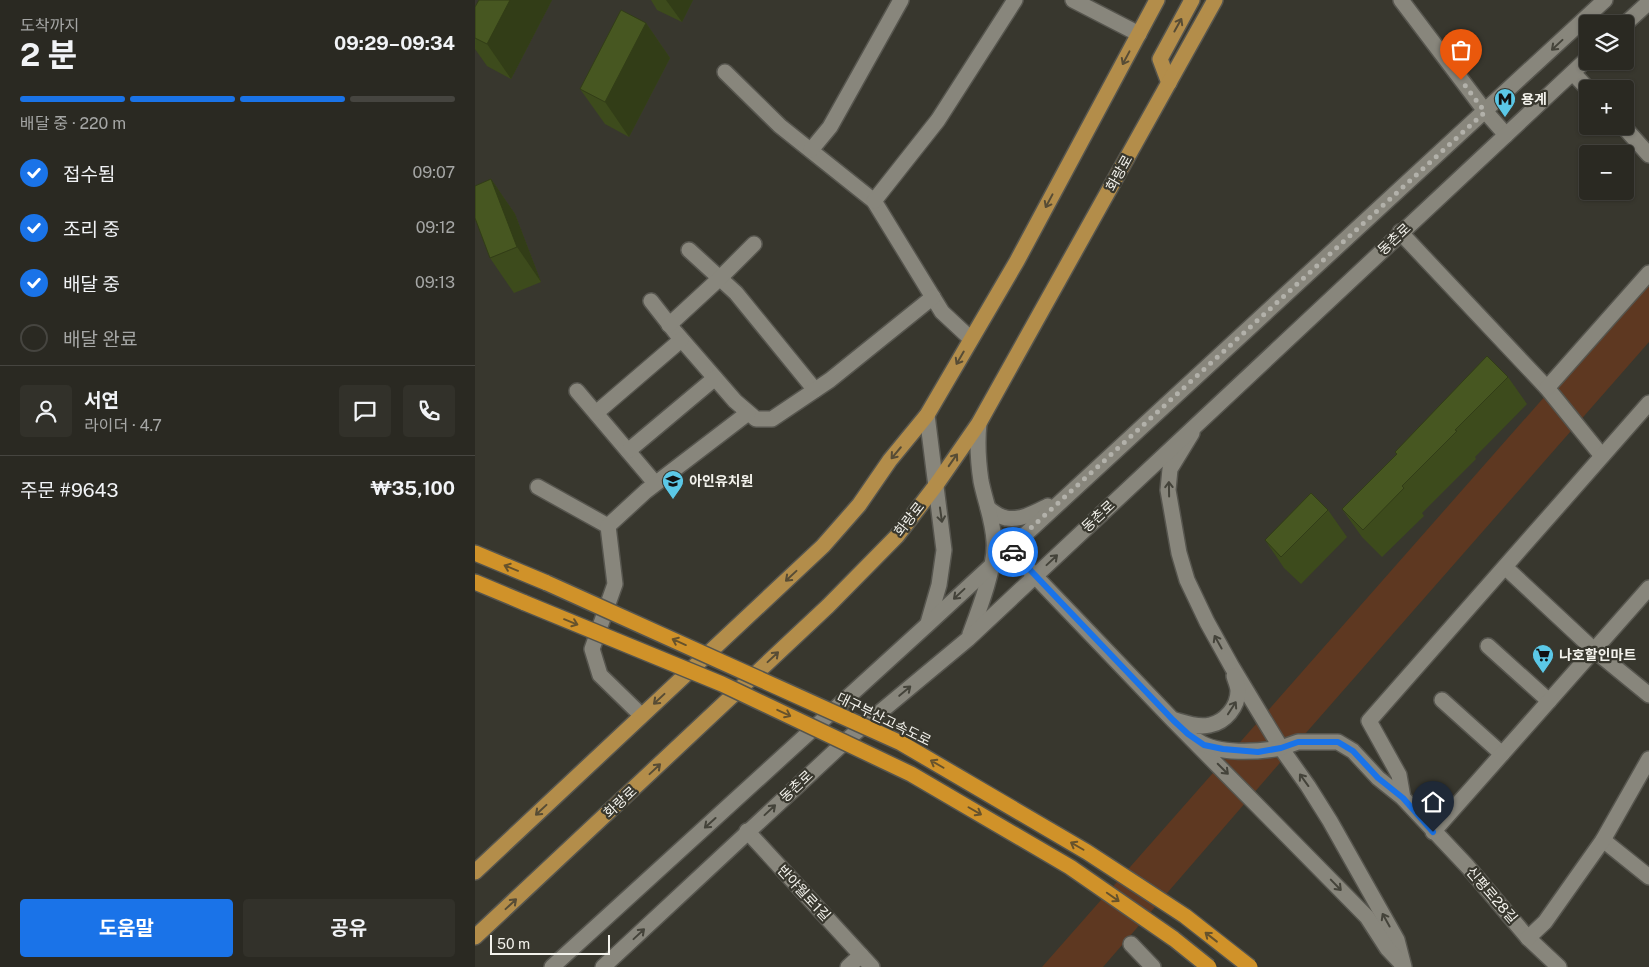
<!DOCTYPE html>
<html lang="ko">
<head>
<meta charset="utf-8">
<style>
  :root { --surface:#2a2922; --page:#32312a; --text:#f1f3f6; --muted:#a5a6a5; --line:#464540; --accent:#1a73e8 }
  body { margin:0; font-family:"Public Sans","Noto Sans KR",sans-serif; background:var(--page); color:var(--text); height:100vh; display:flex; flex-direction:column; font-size:19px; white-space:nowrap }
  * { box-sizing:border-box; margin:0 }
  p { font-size:16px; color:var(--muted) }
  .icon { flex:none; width:28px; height:28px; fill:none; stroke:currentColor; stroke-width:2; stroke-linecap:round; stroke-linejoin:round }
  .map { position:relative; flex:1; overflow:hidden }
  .details { display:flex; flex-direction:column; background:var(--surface); width:475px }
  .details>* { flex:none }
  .fabs { position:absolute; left:1104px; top:15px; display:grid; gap:10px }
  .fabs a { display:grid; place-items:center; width:55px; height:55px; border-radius:5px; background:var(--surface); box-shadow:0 1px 4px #0004,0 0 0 1px var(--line); font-size:25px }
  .scale { position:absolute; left:15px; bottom:12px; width:120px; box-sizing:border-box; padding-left:5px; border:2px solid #f3f2ec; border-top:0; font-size:14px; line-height:18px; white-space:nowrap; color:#f3f2ec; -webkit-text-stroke:4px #38372e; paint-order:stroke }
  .pin { position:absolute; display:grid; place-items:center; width:42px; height:42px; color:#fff; margin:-51px -21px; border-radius:50% 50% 50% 0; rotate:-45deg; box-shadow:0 0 5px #0007 }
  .pin .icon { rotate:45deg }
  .courier { position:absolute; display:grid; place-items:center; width:50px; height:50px; margin:-25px; border:4px solid #1a73e8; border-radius:50%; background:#fff; color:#222; box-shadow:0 1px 6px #0007 }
  .overview em { font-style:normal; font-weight:700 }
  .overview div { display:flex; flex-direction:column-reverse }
  .overview { display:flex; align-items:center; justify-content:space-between; height:85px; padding:0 20px }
  h1 { font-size:32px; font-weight:700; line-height:38px }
  .bar { display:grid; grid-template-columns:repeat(4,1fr); gap:8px 5px; align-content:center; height:60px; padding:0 20px }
  .bar i { height:6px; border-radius:4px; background:var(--line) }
  .bar .current { background:var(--accent) }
  .bar p { grid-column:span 4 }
  .line { display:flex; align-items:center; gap:12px; padding:0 20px; border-top:1px solid var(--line) }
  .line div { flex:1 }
  .round { display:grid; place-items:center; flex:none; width:52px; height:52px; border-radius:5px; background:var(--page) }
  ol { padding:0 20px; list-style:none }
  li { display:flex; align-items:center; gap:15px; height:55px }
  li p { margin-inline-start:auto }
  li .icon { padding:5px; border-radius:50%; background:var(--accent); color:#fff; stroke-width:4 }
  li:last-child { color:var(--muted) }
  li i { width:28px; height:28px; border:2px solid var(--line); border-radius:50% }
  .primary-button { display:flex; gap:10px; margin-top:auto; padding:10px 20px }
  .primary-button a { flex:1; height:58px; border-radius:5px; background:var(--accent); color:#fff; font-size:20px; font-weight:700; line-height:58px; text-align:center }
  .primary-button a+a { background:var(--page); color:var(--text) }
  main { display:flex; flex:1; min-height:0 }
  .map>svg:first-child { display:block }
  .green { fill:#5e3821 }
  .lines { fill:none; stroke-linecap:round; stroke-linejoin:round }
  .minor-casing { stroke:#56554e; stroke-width:18 }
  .tertiary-casing { stroke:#56554e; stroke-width:18 }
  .secondary-casing { stroke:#56554e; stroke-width:18 }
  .primary-casing { stroke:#56554e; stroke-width:18 }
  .motorway-casing { stroke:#56554e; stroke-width:18 }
  .minor { stroke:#88867c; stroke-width:15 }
  .tertiary { stroke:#88867c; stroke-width:15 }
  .secondary { stroke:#88867c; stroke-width:15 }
  .primary { stroke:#b38d4a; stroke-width:15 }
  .motorway { stroke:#d09229; stroke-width:15 }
  .motorway-bridge-casing { stroke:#56554e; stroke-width:18; stroke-linecap:butt }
  .motorway-bridge { stroke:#d09229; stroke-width:15 }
  .wall { fill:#3d4b1c }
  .shaded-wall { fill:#323d17 }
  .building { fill:#475721; stroke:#323d17 }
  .oneway { stroke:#574c35 }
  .oneway2 { stroke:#44433a }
  .oneway3 { stroke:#66522c }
  .done { stroke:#b2b1aa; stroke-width:5; stroke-dasharray:0 9 }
  .route { stroke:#1a73e8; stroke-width:6 }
  .labels { text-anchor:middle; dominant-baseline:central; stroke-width:4.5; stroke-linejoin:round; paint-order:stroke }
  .poi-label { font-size:14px; font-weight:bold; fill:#f3f2ec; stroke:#38372e; text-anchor:start }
  .street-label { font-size:14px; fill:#f3f2ec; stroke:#38372e }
</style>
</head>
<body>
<main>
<section class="details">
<div class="overview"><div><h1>2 분</h1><p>도착까지</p></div><em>09:29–09:34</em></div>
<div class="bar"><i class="current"></i><i class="current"></i><i class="current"></i><i></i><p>배달 중 · 220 m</p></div>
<ol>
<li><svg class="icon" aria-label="check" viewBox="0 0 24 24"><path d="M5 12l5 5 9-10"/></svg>접수됨<p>09:07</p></li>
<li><svg class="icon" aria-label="check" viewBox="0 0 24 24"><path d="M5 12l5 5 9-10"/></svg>조리 중<p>09:12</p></li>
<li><svg class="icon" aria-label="check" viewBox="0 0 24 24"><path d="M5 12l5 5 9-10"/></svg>배달 중<p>09:13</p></li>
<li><i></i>배달 완료</li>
</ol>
<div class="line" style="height:90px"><a class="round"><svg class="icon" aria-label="person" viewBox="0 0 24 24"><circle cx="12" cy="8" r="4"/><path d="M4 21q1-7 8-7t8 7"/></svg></a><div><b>서연</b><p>라이더 · 4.7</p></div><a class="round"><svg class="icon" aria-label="chat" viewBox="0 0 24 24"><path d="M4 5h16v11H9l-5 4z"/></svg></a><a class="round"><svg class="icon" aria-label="phone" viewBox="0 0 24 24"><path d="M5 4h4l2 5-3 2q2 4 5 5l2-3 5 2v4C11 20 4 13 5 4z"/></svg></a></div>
<div class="line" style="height:65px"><div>주문 #9643</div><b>₩35,100</b></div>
<div class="primary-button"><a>도움말</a><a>공유</a></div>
</section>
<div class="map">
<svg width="1174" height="967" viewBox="0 0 1174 967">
  <rect width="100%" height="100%" fill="#38372e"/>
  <path class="green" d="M1174 278V342L823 742 628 967H567Z"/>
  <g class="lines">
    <g class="minor-casing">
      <g id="minor">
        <path d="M598 0 664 34"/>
        <path d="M250 72 305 126 399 201 467 312 496 339"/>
        <path d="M1098 73 1113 89"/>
        <path d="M1148 126 1174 155"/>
        <path d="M336 150 355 127 426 0"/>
        <path d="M399 201 463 120 540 0"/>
        <path d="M925 232 1072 388 1127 456"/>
        <path d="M214 250 261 293 340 390"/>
        <path d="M176 301 201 333 260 401 281 419H297L355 380 458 297"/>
        <path d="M194 325 245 278 279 244"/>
        <path d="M1072 388 1174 273"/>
        <path d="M102 391 180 483"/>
        <path d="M121 413 206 340"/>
        <path d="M153 451 240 378"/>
        <path d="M63 487 133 526"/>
        <path d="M1030 567 1119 650 1174 695"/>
        <path d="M1013 646 1074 701"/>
        <path d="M967 700 1027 754"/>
        <path d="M166 715 125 675 117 649 140 584 133 526 171 491 273 413"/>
        <path d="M806 748 823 742H863L878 751 903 778 928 798 993 867 1053 938 1084 967"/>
        <path d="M928 798 924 775 894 721 1174 403"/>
        <path d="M272 831 397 967"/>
        <path d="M958 832 1174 588"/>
        <path d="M1128 840 1174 877"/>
        <path d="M1053 938 1070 922 1128 840 1174 759"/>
        <path d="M656 944 678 967"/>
        <path d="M373 967 386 955"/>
      </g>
    </g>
    <g class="tertiary-casing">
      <g id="tertiary">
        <path d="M926 0 1010 111 1031 135"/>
        <path d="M717 433 695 469 693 490 704 553 712 580 732 622 757 667 806 748 833 786 855 821 922 940 929 967"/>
        <path d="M560 576 698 720 892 917 912 948 927 964"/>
        <path d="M700 720C710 723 723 728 735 725 750 722 763 707 763 691 763 686 760 680 759 676"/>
        <path d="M723 741C743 755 783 752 806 748"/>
      </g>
    </g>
    <g class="secondary-casing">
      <g id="secondary">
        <path d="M1150 24 1174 2"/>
        <path d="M452 415 469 550 464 585 453 623"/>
        <path d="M513 508C518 512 525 517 531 518 545 521 561 512 573 506"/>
        <path d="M534 548 560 576"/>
        <path d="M495 634C504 610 521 566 519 541 518 520 510 501 506 481 503 461 502 442 504 423"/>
        <path d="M77 967 452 625 1130 0"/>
        <path d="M128 967 374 738 493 639 1112 59"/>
      </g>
    </g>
    <g class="primary-casing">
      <g id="primary">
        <path d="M694 83 685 59 717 0"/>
        <path d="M0 872 348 546 384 505 415 460 452 415 542 261 682 0"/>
        <path d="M0 937 353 606 422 536 461 485 504 423 740 0"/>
      </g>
    </g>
    <g class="motorway-casing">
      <g id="motorway">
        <path d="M0 553 72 583"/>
        <path d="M0 582 50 603"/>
      </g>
    </g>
    <use href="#minor" class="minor"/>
    <use href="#tertiary" class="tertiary"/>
    <use href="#secondary" class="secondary"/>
    <use href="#primary" class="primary"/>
    <use href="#motorway" class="motorway"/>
    <g class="motorway-bridge-casing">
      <g id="motorway-bridge">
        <path d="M72 583 426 743 612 852 710 916 775 967"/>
        <path d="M50 603 247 684 436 774 595 867 699 939 734 967"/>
      </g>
    </g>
    <use href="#motorway-bridge" class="motorway-bridge"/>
  </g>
  <g class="wall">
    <path d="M4 0H77L36 79 12 66 0 49V7Z"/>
    <path d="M176 0H218L207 22 182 10Z"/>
    <path d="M171 23 195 58 154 137 130 124 105 89Z"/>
    <path d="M16 179 40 214 66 282 39 293 15 258Z"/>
    <path d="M1033 377 1052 404 1000 457 1001 459 947 513 949 516 907 557 887 537 867 509 922 455 920 452Z"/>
    <path d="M853 510 872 537 826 584 809 568 790 540Z"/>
  </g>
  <g class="shaded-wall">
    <path d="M35 0H77L36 79 12 44Z"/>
    <path d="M191 0H218L207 22Z"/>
    <path d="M171 23 195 58 154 137 130 102Z"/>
    <path d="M16 179 40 214 66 282 42 247Z"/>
  </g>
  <g class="building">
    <path d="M4 0H35L12 44 0 38V7Z"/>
    <path d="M146 10 171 23 130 102 105 89Z"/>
    <path d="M16 179 42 247 15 258 0 218V186Z"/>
    <path d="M1012 356 1033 377 980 430 982 431 927 486 929 488 888 530 867 509 922 454 920 452Z"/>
    <path d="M836 493 853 510 806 557 790 540Z"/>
  </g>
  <defs><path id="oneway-shaft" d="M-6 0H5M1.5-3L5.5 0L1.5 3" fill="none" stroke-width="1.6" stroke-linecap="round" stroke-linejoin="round" transform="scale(1.25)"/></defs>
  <g class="oneway">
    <use href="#oneway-shaft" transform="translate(703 25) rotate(-61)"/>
    <use href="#oneway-shaft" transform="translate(651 58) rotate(118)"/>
    <use href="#oneway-shaft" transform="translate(574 201) rotate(118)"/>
    <use href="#oneway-shaft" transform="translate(485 358) rotate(120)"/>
    <use href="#oneway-shaft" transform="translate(421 453) rotate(130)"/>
    <use href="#oneway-shaft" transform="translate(478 460) rotate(-55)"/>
    <use href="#oneway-shaft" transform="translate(316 576) rotate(137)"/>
    <use href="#oneway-shaft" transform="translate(298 657) rotate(-43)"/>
    <use href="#oneway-shaft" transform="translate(184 699) rotate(137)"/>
    <use href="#oneway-shaft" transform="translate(180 769) rotate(-43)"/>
    <use href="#oneway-shaft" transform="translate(66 810) rotate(137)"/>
    <use href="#oneway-shaft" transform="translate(36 904) rotate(-43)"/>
  </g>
  <g class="oneway2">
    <use href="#oneway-shaft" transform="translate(1082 45) rotate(137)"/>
    <use href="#oneway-shaft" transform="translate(694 489) rotate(-91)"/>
    <use href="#oneway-shaft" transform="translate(466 515) rotate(82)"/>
    <use href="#oneway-shaft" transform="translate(577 560) rotate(-43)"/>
    <use href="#oneway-shaft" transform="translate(484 594) rotate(137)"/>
    <use href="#oneway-shaft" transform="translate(743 642) rotate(-119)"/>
    <use href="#oneway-shaft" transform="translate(430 691) rotate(-40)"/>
    <use href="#oneway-shaft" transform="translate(757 708) rotate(-57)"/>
    <use href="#oneway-shaft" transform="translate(748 769) rotate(45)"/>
    <use href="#oneway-shaft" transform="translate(829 780) rotate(-126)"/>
    <use href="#oneway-shaft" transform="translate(295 810) rotate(-43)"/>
    <use href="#oneway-shaft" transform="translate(235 823) rotate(138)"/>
    <use href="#oneway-shaft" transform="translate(861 885) rotate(46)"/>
    <use href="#oneway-shaft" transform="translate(911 920) rotate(-119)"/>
    <use href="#oneway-shaft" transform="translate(164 934) rotate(-43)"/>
  </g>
  <g class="oneway3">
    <use href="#oneway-shaft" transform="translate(36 568) rotate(-158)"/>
    <use href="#oneway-shaft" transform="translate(96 622) rotate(22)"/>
    <use href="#oneway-shaft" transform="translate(204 642) rotate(-156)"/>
    <use href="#oneway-shaft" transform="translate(309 713) rotate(25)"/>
    <use href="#oneway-shaft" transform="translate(462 764) rotate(-150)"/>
    <use href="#oneway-shaft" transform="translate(500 811) rotate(30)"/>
    <use href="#oneway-shaft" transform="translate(602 846) rotate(-150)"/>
    <use href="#oneway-shaft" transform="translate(638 897) rotate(35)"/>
    <use href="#oneway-shaft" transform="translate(736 937) rotate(-142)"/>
  </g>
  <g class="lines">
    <path class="done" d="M538 552 534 548 1010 112 986 80"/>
    <path class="route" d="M538 552 698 720 713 734 729 745 748 749 783 752 806 748 823 742H863L878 751 903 778 928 798 958 832"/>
  </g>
  <defs>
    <g id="metro-pin" transform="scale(1.125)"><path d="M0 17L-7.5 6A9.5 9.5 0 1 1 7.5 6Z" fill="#5bc8e7" stroke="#38372e"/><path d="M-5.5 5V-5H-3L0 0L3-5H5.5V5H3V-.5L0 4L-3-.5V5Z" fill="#111"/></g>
    <g id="school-pin" transform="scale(1.125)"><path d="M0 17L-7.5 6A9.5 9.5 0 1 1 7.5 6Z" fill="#5bc8e7" stroke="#38372e"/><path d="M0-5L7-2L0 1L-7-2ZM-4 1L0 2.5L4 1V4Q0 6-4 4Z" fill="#111"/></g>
    <g id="supermarket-pin" transform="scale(1.125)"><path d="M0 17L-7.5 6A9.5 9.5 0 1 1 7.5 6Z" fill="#5bc8e7" stroke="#38372e"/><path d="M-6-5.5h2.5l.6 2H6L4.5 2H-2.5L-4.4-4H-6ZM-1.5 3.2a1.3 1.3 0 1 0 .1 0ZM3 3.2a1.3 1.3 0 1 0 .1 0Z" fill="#111"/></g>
  </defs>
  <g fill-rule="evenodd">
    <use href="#metro-pin" x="1030" y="99"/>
    <use href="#school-pin" x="198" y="481"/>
    <use href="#supermarket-pin" x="1068" y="655"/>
  </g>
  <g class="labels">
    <g class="poi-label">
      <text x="1046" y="99">용계</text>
      <text x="214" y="481">아인유치원</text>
      <text x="1084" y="655">나호할인마트</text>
    </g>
    <g class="street-label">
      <text transform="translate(644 173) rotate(-61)">화랑로</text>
      <text transform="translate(919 239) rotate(-43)">동촌로</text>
      <text transform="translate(623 516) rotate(-43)">동촌로</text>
      <text transform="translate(434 519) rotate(-52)">화랑로</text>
      <text transform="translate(409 719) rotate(26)">대구부산고속도로</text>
      <text transform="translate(321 786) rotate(-43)">동촌로</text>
      <text transform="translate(145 802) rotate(-43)">화랑로</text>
      <text transform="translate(329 893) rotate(47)">반야월로1길</text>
      <text transform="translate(1017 895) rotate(49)">신평로28길</text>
    </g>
  </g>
</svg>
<div class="fabs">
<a><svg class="icon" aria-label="layers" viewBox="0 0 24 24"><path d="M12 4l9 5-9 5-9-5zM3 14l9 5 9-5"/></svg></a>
<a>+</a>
<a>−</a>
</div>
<div class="scale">50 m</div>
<div class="pin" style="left:986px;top:80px;background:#ea580c"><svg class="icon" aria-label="bag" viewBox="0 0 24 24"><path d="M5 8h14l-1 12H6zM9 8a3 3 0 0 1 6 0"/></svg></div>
<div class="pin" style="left:958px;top:832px;background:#1f2937"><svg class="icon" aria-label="home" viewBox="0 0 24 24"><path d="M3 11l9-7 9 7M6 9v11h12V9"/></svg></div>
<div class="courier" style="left:538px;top:552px"><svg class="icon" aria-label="car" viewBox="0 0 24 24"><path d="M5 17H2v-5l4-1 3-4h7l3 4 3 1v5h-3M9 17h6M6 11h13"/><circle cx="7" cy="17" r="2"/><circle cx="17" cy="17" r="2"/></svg></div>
</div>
</main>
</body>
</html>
